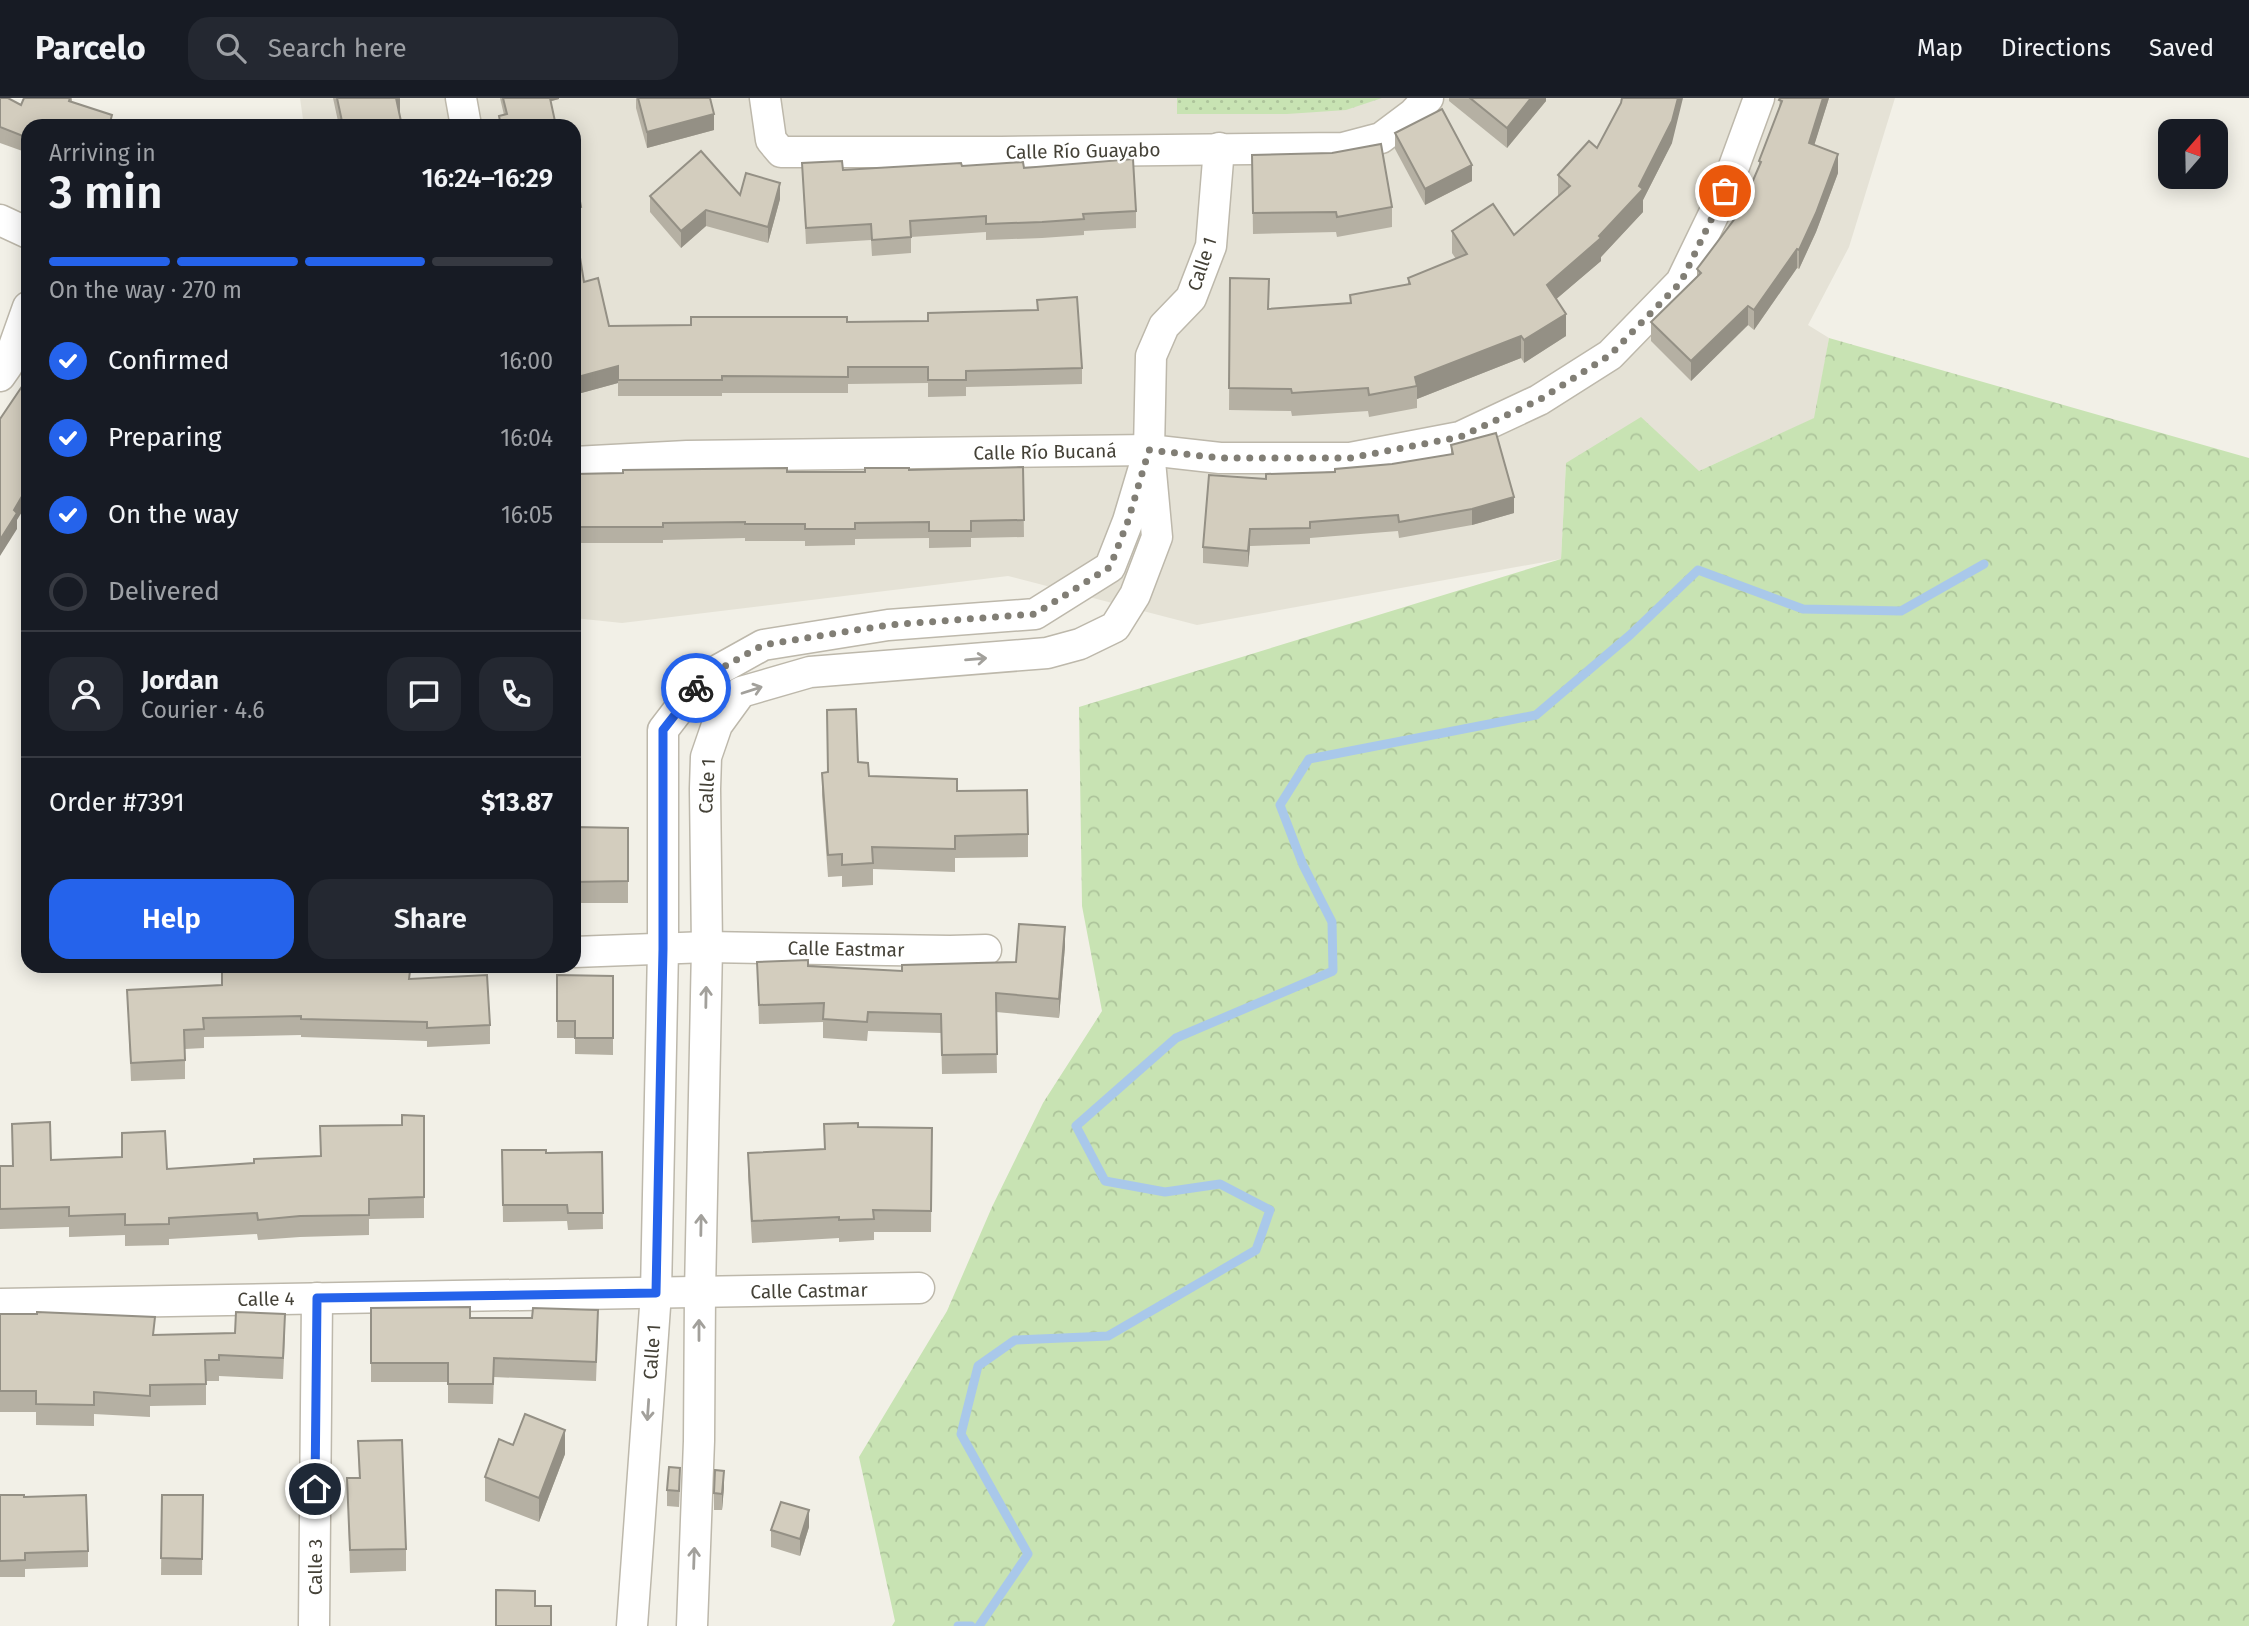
<!DOCTYPE html>
<html lang="en">
<head>
<meta charset="utf-8">
<style>
  :root { --surface:#171b24; --page:#242831; --text:#f1f3f6; --muted:#9ea1a6; --line:#363941; --accent:#2563eb }
  body { margin:0; font-family:"Fira Sans",sans-serif; background:var(--page); color:var(--text); height:100vh; display:flex; flex-direction:column; font-size:26px; white-space:nowrap }
  * { box-sizing:border-box; margin:0 }
  p { font-size:23px; color:var(--muted) }
  .icon { flex:none; width:38px; height:38px; fill:none; stroke:currentColor; stroke-width:2; stroke-linecap:round; stroke-linejoin:round }
  .map { position:relative; flex:1; overflow:hidden }
  .drawer { position:absolute; left:21px; top:21px; width:560px; height:854px; display:flex; flex-direction:column; background:var(--surface); border-radius:21px; box-shadow:0 4px 18px #0003 }
  .drawer>* { flex:none }
  .needle { width:46px; rotate:20deg }
  .buttons { position:absolute; left:2158px; top:21px; display:grid; gap:14px }
  .buttons a { display:grid; place-items:center; width:70px; height:70px; border-radius:14px; background:var(--surface); box-shadow:0 4px 18px #0003; font-size:35px }
  .pin { position:absolute; display:grid; place-items:center; width:60px; height:60px; color:#fff; margin:-30px; border:4px solid #fff; border-radius:50%; box-shadow:0 2px 7px #0007 }
  .courier { position:absolute; display:grid; place-items:center; width:70px; height:70px; margin:-35px; border:5px solid #2563eb; border-radius:50%; background:#fff; color:#222; box-shadow:0 2px 9px #0007 }
  .head em { font-style:normal; font-weight:600 }
  .head div { display:flex; flex-direction:column-reverse }
  .head { display:flex; align-items:center; justify-content:space-between; height:119px; padding:0 28px }
  h1 { font-size:46px; font-weight:600; line-height:52px }
  .bar { display:grid; grid-template-columns:repeat(4,1fr); gap:10px 7px; align-content:center; height:84px; padding:0 28px }
  .bar i { height:9px; border-radius:5px; background:var(--line) }
  .bar .selected { background:var(--accent) }
  .bar p { grid-column:span 4 }
  .line { display:flex; align-items:center; gap:18px; padding:0 28px; border-top:2px solid var(--line) }
  .line div { flex:1 }
  .round { display:grid; place-items:center; flex:none; width:74px; height:74px; border-radius:21px; background:var(--page) }
  ol { padding:0 28px; list-style:none }
  li { display:flex; align-items:center; gap:21px; height:77px }
  li p { margin-inline-start:auto }
  li .icon { padding:7px; border-radius:50%; background:var(--accent); color:#fff; stroke-width:4 }
  li:last-child { color:var(--muted) }
  li i { width:38px; height:38px; border:4px solid var(--line); border-radius:50% }
  .button { display:flex; gap:14px; margin-top:auto; padding:14px 28px }
  .button a { flex:1; height:80px; border-radius:21px; background:var(--accent); color:#fff; font-size:28px; font-weight:600; line-height:80px; text-align:center }
  .button a+a { background:var(--page); color:var(--text) }
  header { display:flex; align-items:center; gap:42px; box-sizing:border-box; height:98px; padding:0 35px; background:var(--surface); border-bottom:2px solid var(--line) }
  header strong { font-size:33px }
  nav { display:flex; gap:38px; margin-inline-start:auto; font-size:24px }
  .search { width:490px; height:63px; background:var(--page); display:flex; align-items:center; gap:18px; box-sizing:border-box; padding:0 24px; border-radius:21px; color:var(--muted); font-size:26px }
  .map>svg:first-child { display:block }
  .residential { fill:#e5e2d6 }
  .forest { fill:url(#forest-crowns) }
  .park { fill:url(#park-dots) }
  .lines { fill:none; stroke-linecap:round; stroke-linejoin:round }
  .stream { stroke:#a9c8ea; stroke-width:9 }
  .minor-casing { stroke:#bdb8ab; stroke-width:33 }
  .minor { stroke:#fff; stroke-width:30 }
  .wall { fill:#b5b0a3 }
  .shaded-wall { fill:#949085 }
  .building { fill:#d3cdbe; stroke:#949085; stroke-width:2 }
  .oneway { stroke:#a2a09b }
  .done { stroke:#817e75; stroke-width:7; stroke-dasharray:0 12.6 }
  .route { stroke:#2563eb; stroke-width:9 }
  .labels { text-anchor:middle; dominant-baseline:central; stroke-width:5; stroke-linejoin:round; paint-order:stroke }
  .street-label { font-size:19px; fill:#444137; stroke:#fff }
</style>
</head>
<body>
<header>
<strong>Parcelo</strong>
<div class="search"><svg class="icon" aria-label="search" viewBox="0 0 24 24"><circle cx="10" cy="10" r="6"/><path d="M15 15l6 6"/></svg>Search here</div>
<nav><a>Map</a><a>Directions</a><a>Saved</a></nav>
</header>
<div class="map">
<svg width="2249" height="1528" viewBox="0 0 2249 1528">
  <defs>
    <pattern id="forest-crowns" width="20" height="18" patternUnits="userSpaceOnUse" patternTransform="scale(1.75)"><rect width="20" height="18" fill="#c8e3b3"/><path d="M2 6a3 3 0 1 1 6 0M12 15a3 3 0 1 1 6 0" fill="none" stroke="#adc49b"/></pattern>
    <pattern id="park-dots" width="8" height="8" patternUnits="userSpaceOnUse" patternTransform="scale(1.75)"><rect width="8" height="8" fill="#c8e3b3"/><path d="M2 2h.1M6 6h.1" fill="none" stroke="#adc49b" stroke-width="1.8" stroke-linecap="round"/></pattern>
  </defs>
  <rect width="100%" height="100%" fill="#f2f0e7"/>
  <path class="residential" d="M300 0H1895L1849 149 1808 227 1829 240 1815 320 1699 373 1566 365 1561 461 1197 527 1008 478 622 525 574 520V28H304Z"/>
  <path class="forest" d="M1829 240 2249 360V1528H892L895 1523 859 1359 947 1213 992 1109 1043 1005 1102 913 1082 808 1079 609 1561 461 1566 365 1641 319 1699 373 1814 320Z"/>
  <path class="park" d="M1177 0H1382L1346 12 1287 16H1177Z"/>
  <g class="lines">
    <g class="stream">
      <path d="M958 1528H971"/>
      <path d="M979 1528 1028 1456 961 1336 978 1268 1015 1242 1108 1238 1256 1152 1270 1112 1220 1086 1165 1094 1105 1083 1076 1028 1176 940 1333 873 1332 824 1303 767 1280 707 1309 661 1536 617 1630 537 1698 472 1803 511 1901 513 1984 466"/>
    </g>
    <g class="minor-casing">
      <g id="minor">
        <path d="M461 0 466 28"/>
        <path d="M765 0 771 42 781 54H1001L1343 50 1381 40 1413 16 1428 0"/>
        <path d="M0 122 28 135"/>
        <path d="M0 278 7 268 28 209"/>
        <path d="M574 364 687 358 1149 352 1220 360H1350L1460 339 1539 302 1610 257 1681 184 1725 93 1759 0"/>
        <path d="M574 854 707 849 950 853 986 852"/>
        <path d="M0 1206 919 1190"/>
        <path d="M314 1528 317 1200"/>
        <path d="M632 1528 656 1195 663 851V632L702 581 763 547 888 527 1035 516 1110 469 1128 423 1145 366"/>
        <path d="M692 1528 699 1343 700 1195 707 849 705 691 706 659 717 627 741 594 810 574 1047 555 1080 546 1115 529 1135 497 1157 439 1149 352 1151 258 1164 228 1191 200 1211 148 1219 50"/>
      </g>
    </g>
    <use href="#minor" class="minor"/>
  </g>
  <g class="wall">
    <path d="M0 0 21 7 72 0V4L112 28H28V55L0 45Z"/>
    <path d="M333 0H400L399 15 402 28H339Z"/>
    <path d="M500 0H559V1L551 3 556 28H499V18L504 17Z"/>
    <path d="M636 0H710L714 32 647 50 636 10Z"/>
    <path d="M1449 0H1546V3L1507 50 1449 3Z"/>
    <path d="M1780 0H1829L1814 47 1838 75 1816 134 1799 171 1797 170 1754 232 1748 227 1691 283 1651 243V224L1697 178V171L1739 115 1759 68V63L1779 12Z"/>
    <path d="M1395 35 1472 83 1425 107 1395 51Z"/>
    <path d="M1672 45 1643 102V114L1601 159V163L1556 201 1566 238 1524 265 1521 260 1417 301V310L1369 319 1368 313 1292 318 1291 313 1229 312 1230 180 1268 211 1350 205V197L1408 186V180L1456 161 1452 155V133L1514 137 1558 99V77L1597 50Z"/>
    <path d="M1252 57 1392 109V129L1337 139 1336 134 1253 136Z"/>
    <path d="M802 65 843 72 962 68 1024 70 1136 113V130L1084 133V137L1042 140 986 142V134L911 139V155L872 158 871 142 806 146Z"/>
    <path d="M574 75 581 109V125L574 126 584 184 609 228 928 223 1037 212V202L1082 270V286L966 289V298L928 299V285L848 286V295H722V298H618V285L574 297Z"/>
    <path d="M740 97 780 101 768 145 706 128 681 150 650 114V98Z"/>
    <path d="M1451 347 1514 415 1472 427 1399 440 1398 433 1310 440V446L1250 448 1248 469 1203 465V449L1266 381 1392 366 1451 356Z"/>
    <path d="M1023 369 1024 439 971 440V449L929 450V440L855 441V447L805 448V443H745V440L663 442V445H574V376L865 374Z"/>
    <path d="M858 664 869 678 957 693 1028 736V759L955 760V774L873 771V787L842 789V778L828 779 822 697V675L828 674Z"/>
    <path d="M574 729 628 730V805H574Z"/>
    <path d="M1065 848 1059 920 996 914 997 975 942 976 941 935 868 933 867 943 823 940V924L759 926 757 864 902 873 1016 864Z"/>
    <path d="M276 874 409 881 490 927V946L427 949V943L301 939V937L204 939V950L185 951V981L131 983 127 892 222 887Z"/>
    <path d="M557 877 613 878V957L575 956V940H557Z"/>
    <path d="M424 1018V1120L369 1121V1137L300 1139 258 1142 257 1136 169 1141V1147L125 1148V1137L69 1139V1129L0 1131V1068H13L12 1026 51 1062 122 1059V1035L167 1071 254 1065 321 1058Z"/>
    <path d="M824 1026 858 1029 932 1030 931 1134H874V1142L839 1144V1140L752 1145 748 1077V1055L824 1051Z"/>
    <path d="M502 1052 546 1055 602 1054 603 1131 568 1132 567 1123 503 1124Z"/>
    <path d="M371 1210 470 1220 598 1231 596 1283 494 1279 493 1306 448 1305V1284H371Z"/>
    <path d="M0 1216 155 1237H285L283 1281 219 1278V1283H206V1307L150 1308V1319L94 1316V1328L36 1327V1314H0Z"/>
    <path d="M358 1343 406 1451V1473L350 1475 347 1380H359Z"/>
    <path d="M513 1347 565 1356 539 1424 485 1403V1379Z"/>
    <path d="M680 1386 679 1409 667 1408V1392Z"/>
    <path d="M724 1389 722 1412H714V1395Z"/>
    <path d="M0 1397 24 1399 88 1453V1469L25 1471V1479H0Z"/>
    <path d="M162 1397H203L202 1477H161Z"/>
    <path d="M809 1429 800 1458 771 1449V1432Z"/>
  </g>
  <g class="shaded-wall">
    <path d="M396 0H400V15L396 16Z"/>
    <path d="M548 0H559V1L548 4Z"/>
    <path d="M1531 0H1546V3L1507 50V30Z"/>
    <path d="M1678 0H1683L1672 45 1643 102V114L1601 159V163L1547 209V187L1599 138 1639 88Z"/>
    <path d="M1823 0H1829L1809 64V45Z"/>
    <path d="M714 16V32L647 50V34Z"/>
    <path d="M1838 56V75L1816 134 1799 171V152Z"/>
    <path d="M1472 67V83L1425 107V91Z"/>
    <path d="M780 85V101L768 145V129Z"/>
    <path d="M706 112V128L681 150V133Z"/>
    <path d="M1797 151V170L1754 232V212Z"/>
    <path d="M1748 208V227L1691 283V263Z"/>
    <path d="M1566 216V238L1524 265V242Z"/>
    <path d="M1521 238V260L1417 301V288L1415 279Z"/>
    <path d="M618 268V285L574 297V280Z"/>
    <path d="M28 388V404L17 422V431L0 458V442L14 412Z"/>
    <path d="M1514 399V415L1472 427V411Z"/>
    <path d="M1250 431V448L1248 469V453Z"/>
    <path d="M1065 829V848L1059 920V901Z"/>
    <path d="M565 1332V1356L539 1424V1400Z"/>
    <path d="M724 1373V1389L722 1412V1396Z"/>
    <path d="M809 1412V1429L800 1458V1441Z"/>
  </g>
  <g class="building">
    <path d="M0 0H8L21 7 24 0H70L69 3 112 17 109 28H28V40L0 29Z"/>
    <path d="M337 0H396L402 28H343Z"/>
    <path d="M503 0H550L556 28H501L499 18 507 16Z"/>
    <path d="M638 0H710L714 16 647 34Z"/>
    <path d="M1470 0H1531L1507 30Z"/>
    <path d="M1622 0H1678L1672 23 1639 88 1643 91 1599 138 1601 140 1547 187 1566 216 1524 242 1521 238 1415 279 1417 288 1369 297 1368 290 1292 295 1291 291 1229 290 1230 180 1269 181 1268 211 1351 205 1350 197 1410 186 1408 180 1467 156 1452 133 1493 106 1514 137 1570 88 1558 77 1589 43 1597 50 1621 5Z"/>
    <path d="M1780 0H1823L1809 45 1838 56 1816 115 1799 152 1797 151 1754 212 1748 208 1691 263 1651 224 1701 175 1697 171 1739 115 1761 64 1759 63 1782 3 1779 2Z"/>
    <path d="M1442 11 1472 67 1425 91 1395 35Z"/>
    <path d="M1381 46 1392 109 1337 119 1336 114 1253 115 1252 57 1332 55Z"/>
    <path d="M701 53 740 97 746 75 780 85 768 129 706 112 681 133 650 98Z"/>
    <path d="M1133 61 1136 113 1083 116 1084 121 1042 124 986 126V118L910 123 911 139 872 142 871 126 806 130 802 65 842 63 843 72 961 65 962 68 1023 64 1024 70Z"/>
    <path d="M574 75H575L581 109 574 110Z"/>
    <path d="M574 123 584 184 598 180 609 228 691 227V219H847V224L928 223V215L1038 212 1037 202 1077 199 1082 270 966 273V282H928V269H848V279L722 278V282H618V268L574 280Z"/>
    <path d="M27 281 28 282V388L14 412 17 415 0 442V321Z"/>
    <path d="M1496 335 1514 399 1472 411 1399 424 1398 417 1310 424V430L1250 431 1248 453 1203 449 1209 377 1266 381V376L1335 374V371L1392 366 1453 356 1451 347Z"/>
    <path d="M1023 369 1024 422 971 423V433H929V424L855 425V431H805V426H745V424L663 425V429H574V376L623 375V372L787 370V374H865V370H909V372Z"/>
    <path d="M856 611 858 664 868 665 869 678 957 681V693L1027 692 1028 736 955 738V751L872 749 873 765 842 767V756L828 757 822 675 828 674 827 612Z"/>
    <path d="M574 729 628 730V783L574 784Z"/>
    <path d="M1019 826 1065 829 1059 901 996 895 997 956 942 957 941 916 868 914 867 924 823 921 824 905 759 907 757 864 808 862V868L902 873V867L1016 864Z"/>
    <path d="M276 869V874L410 873 409 881 487 877 490 927 427 930V924L301 921V918L203 920 204 931 184 932 185 962 131 965 127 892 222 887V871Z"/>
    <path d="M557 877 613 878V940H575V923H557Z"/>
    <path d="M402 1017 424 1018V1099L369 1101V1117L300 1118 258 1122 257 1115 169 1120V1126L125 1127V1116L69 1118V1109L0 1111V1068H13L12 1026 50 1024 51 1062 122 1059V1035L165 1033 167 1071 254 1065V1061L321 1058 320 1028 402 1027Z"/>
    <path d="M858 1025V1029L932 1030 931 1113 873 1112 874 1121 839 1122V1119L752 1123 748 1055 825 1051 824 1026Z"/>
    <path d="M502 1052H546V1055L602 1054 603 1115H568L567 1107H503Z"/>
    <path d="M470 1209V1220H532L533 1210 598 1212 596 1264 494 1260 493 1286H448V1265H371V1210Z"/>
    <path d="M37 1214 155 1219 153 1237 235 1235 236 1214 285 1216 283 1260 219 1257V1262H205L206 1286 150 1287V1298L94 1294V1307L36 1306V1293H0V1216H37Z"/>
    <path d="M525 1316 565 1332 539 1400 485 1379 499 1341 513 1347Z"/>
    <path d="M402 1342 406 1451 350 1452 347 1380H360L358 1343Z"/>
    <path d="M669 1369 680 1370 679 1393 667 1392Z"/>
    <path d="M715 1372 724 1373 722 1396 714 1395Z"/>
    <path d="M0 1397H24V1399L86 1397 88 1453 25 1455V1462L0 1463Z"/>
    <path d="M162 1397H203L202 1461 161 1460Z"/>
    <path d="M781 1404 809 1412 800 1441 771 1432Z"/>
    <path d="M496 1492 535 1493V1508H551V1528H496Z"/>
  </g>
  <defs><path id="oneway-shaft" d="M-6 0H5M1.5-3L5.5 0L1.5 3" fill="none" stroke-width="1.6" stroke-linecap="round" stroke-linejoin="round" transform="scale(1.75)"/></defs>
  <g class="oneway">
    <use href="#oneway-shaft" transform="translate(976 561) rotate(-5)"/>
    <use href="#oneway-shaft" transform="translate(752 592) rotate(-18)"/>
    <use href="#oneway-shaft" transform="translate(706 899) rotate(-89)"/>
    <use href="#oneway-shaft" transform="translate(701 1127) rotate(-89)"/>
    <use href="#oneway-shaft" transform="translate(699 1232) rotate(-90)"/>
    <use href="#oneway-shaft" transform="translate(648 1312) rotate(94)"/>
    <use href="#oneway-shaft" transform="translate(694 1460) rotate(-88)"/>
  </g>
  <g class="lines">
    <path class="done" d="M696 590 702 581 763 547 888 527 1035 516 1110 469 1128 423 1149 352 1220 360H1350L1460 339 1539 302 1610 257 1681 184 1725 93"/>
    <path class="route" d="M315 1391 317 1200 656 1195 663 851V632L696 590"/>
  </g>
  <g class="labels">
    <g class="street-label">
      <text transform="translate(1083 53) rotate(-1)">Calle Río Guayabo</text>
      <text transform="translate(1202 166) rotate(-72)">Calle 1</text>
      <text transform="translate(1045 354) rotate(-1)">Calle Río Bucaná</text>
      <text transform="translate(707 688) rotate(-87)">Calle 1</text>
      <text transform="translate(846 851) rotate(1)">Calle Eastmar</text>
      <text transform="translate(809 1193) rotate(-1)">Calle Castmar</text>
      <text transform="translate(266 1201) rotate(-1)">Calle 4</text>
      <text transform="translate(652 1254) rotate(-86)">Calle 1</text>
      <text transform="translate(315 1469) rotate(-90)">Calle 3</text>
    </g>
  </g>
</svg>
<div class="buttons">
<a><svg class="needle" viewBox="-14 -14 28 28"><path d="M0-13l5 13h-10z" fill="#e53935"/><path d="M0 13l5-13h-10z" fill="#9ea1a6"/></svg></a>
</div>
<div class="pin" style="left:1725px;top:93px;background:#ea580c"><svg class="icon" aria-label="bag" viewBox="0 0 24 24"><path d="M5 8h14l-1 12H6zM9 8a3 3 0 0 1 6 0"/></svg></div>
<div class="pin" style="left:315px;top:1391px;background:#1f2937"><svg class="icon" aria-label="home" viewBox="0 0 24 24"><path d="M3 11l9-7 9 7M6 9v11h12V9"/></svg></div>
<div class="courier" style="left:696px;top:590px"><svg class="icon" aria-label="bike" viewBox="0 0 24 24"><circle cx="6" cy="16" r="4"/><circle cx="18" cy="16" r="4"/><path d="M6 16l4-8h5l3 8M10 8l3 8H6M13 5h3"/></svg></div>
<section class="drawer">
<div class="head"><div><h1>3 min</h1><p>Arriving in</p></div><em>16:24–16:29</em></div>
<div class="bar"><i class="selected"></i><i class="selected"></i><i class="selected"></i><i></i><p>On the way · 270 m</p></div>
<ol>
<li><svg class="icon" aria-label="check" viewBox="0 0 24 24"><path d="M5 12l5 5 9-10"/></svg>Confirmed<p>16:00</p></li>
<li><svg class="icon" aria-label="check" viewBox="0 0 24 24"><path d="M5 12l5 5 9-10"/></svg>Preparing<p>16:04</p></li>
<li><svg class="icon" aria-label="check" viewBox="0 0 24 24"><path d="M5 12l5 5 9-10"/></svg>On the way<p>16:05</p></li>
<li><i></i>Delivered</li>
</ol>
<div class="line" style="height:126px"><a class="round"><svg class="icon" aria-label="person" viewBox="0 0 24 24"><circle cx="12" cy="8" r="4"/><path d="M4 21q1-7 8-7t8 7"/></svg></a><div><b>Jordan</b><p>Courier · 4.6</p></div><a class="round"><svg class="icon" aria-label="chat" viewBox="0 0 24 24"><path d="M4 5h16v11H9l-5 4z"/></svg></a><a class="round"><svg class="icon" aria-label="phone" viewBox="0 0 24 24"><path d="M5 4h4l2 5-3 2q2 4 5 5l2-3 5 2v4C11 20 4 13 5 4z"/></svg></a></div>
<div class="line" style="height:91px"><div>Order #7391</div><b>$13.87</b></div>
<div class="button"><a>Help</a><a>Share</a></div>
</section>
</div>
</body>
</html>
